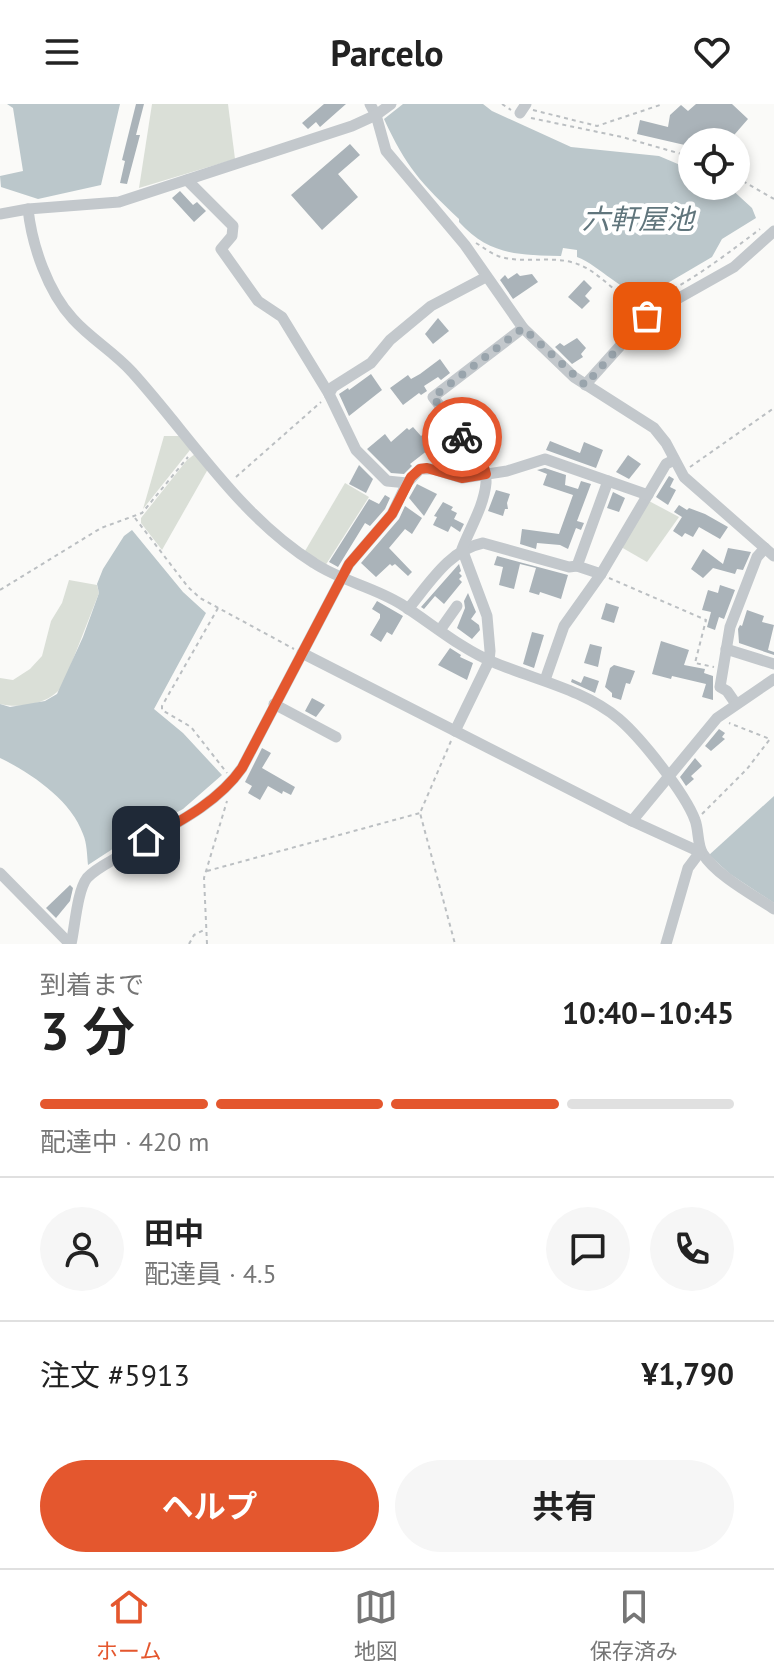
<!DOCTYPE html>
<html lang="ja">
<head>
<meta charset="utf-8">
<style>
  :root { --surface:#fff; --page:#f6f6f6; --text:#222; --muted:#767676; --line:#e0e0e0; --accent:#e4572e }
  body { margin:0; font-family:"PT Sans","Noto Sans JP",sans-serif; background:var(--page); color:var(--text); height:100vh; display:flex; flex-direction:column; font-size:30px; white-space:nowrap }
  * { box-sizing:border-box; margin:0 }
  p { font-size:26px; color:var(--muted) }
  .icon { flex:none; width:44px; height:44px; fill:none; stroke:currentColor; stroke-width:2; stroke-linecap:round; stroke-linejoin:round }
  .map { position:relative; height:840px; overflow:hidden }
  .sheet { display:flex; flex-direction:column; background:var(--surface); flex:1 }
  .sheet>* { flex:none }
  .fabs { position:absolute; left:678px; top:24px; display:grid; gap:16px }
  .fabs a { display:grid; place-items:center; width:72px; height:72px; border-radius:50%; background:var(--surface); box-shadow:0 4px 12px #0003; font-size:40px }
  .pin { position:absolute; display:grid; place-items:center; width:68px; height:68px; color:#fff; margin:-34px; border-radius:16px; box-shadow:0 4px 12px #0006 }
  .courier { position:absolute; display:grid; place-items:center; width:80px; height:80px; margin:-40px; border:6px solid #e4572e; border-radius:50%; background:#fff; color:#222; box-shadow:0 2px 10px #0007 }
  .summary em { font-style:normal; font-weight:700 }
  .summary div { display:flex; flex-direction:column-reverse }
  .summary { display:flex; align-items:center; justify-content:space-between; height:136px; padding:0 40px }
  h1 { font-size:52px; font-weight:700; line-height:60px }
  .bar { display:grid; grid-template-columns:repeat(4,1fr); gap:12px 8px; align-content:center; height:96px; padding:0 40px }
  .bar i { height:10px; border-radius:6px; background:var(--line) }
  .bar .current { background:var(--accent) }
  .bar p { grid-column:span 4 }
  .line { display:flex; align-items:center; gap:20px; padding:0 40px; border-top:2px solid var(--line) }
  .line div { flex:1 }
  .round { display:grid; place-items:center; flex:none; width:84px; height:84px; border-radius:42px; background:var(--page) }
  .cta { display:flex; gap:16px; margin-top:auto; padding:16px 40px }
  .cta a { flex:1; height:92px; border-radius:48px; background:var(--accent); color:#fff; font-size:32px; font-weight:700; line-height:92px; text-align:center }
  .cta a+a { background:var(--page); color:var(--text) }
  header { display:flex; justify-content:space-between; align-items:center; height:104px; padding:0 40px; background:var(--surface); font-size:36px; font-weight:700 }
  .tabs { display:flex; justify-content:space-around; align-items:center; height:112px; border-top:2px solid var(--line); background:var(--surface); font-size:22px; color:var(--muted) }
  .tabs a { display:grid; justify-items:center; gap:4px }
  .tabs .current { color:var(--accent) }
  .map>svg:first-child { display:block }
  .green { fill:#dadfd7 }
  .water { fill:#bbc7cb }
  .building { fill:#aab3b9 }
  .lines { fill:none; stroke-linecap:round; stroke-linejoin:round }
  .path { stroke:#bbbfc2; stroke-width:2; stroke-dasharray:4 4; stroke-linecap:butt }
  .minor { stroke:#c3c8cc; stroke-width:11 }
  .done { stroke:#99a4ac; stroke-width:8; stroke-dasharray:0 14.4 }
  .route { stroke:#e4572e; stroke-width:10 }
  .labels { text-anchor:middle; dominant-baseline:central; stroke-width:8; stroke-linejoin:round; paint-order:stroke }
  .water-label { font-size:28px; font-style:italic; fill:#60757c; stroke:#fff }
</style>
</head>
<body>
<header><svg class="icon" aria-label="menu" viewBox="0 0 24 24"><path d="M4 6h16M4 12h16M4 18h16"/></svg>Parcelo<svg class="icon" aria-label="heart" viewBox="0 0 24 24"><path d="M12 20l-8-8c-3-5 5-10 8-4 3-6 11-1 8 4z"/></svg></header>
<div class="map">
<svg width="774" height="840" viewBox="0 0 774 840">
  <rect width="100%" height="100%" fill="#fafaf8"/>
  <g class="green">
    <path d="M152 0H228L235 55 139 84Z"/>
    <path d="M164 332H183L191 342 190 346 143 405Z"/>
    <path d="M195 350 208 365 162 446 141 419V414L187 356Z"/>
    <path d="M345 379 369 393 325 462 305 447Z"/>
    <path d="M649 397 679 413 647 458 621 443Z"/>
    <path d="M69 476 97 481 99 489 63 581C51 600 20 605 0 600V574L13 576 30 565 42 552 51 517 62 499Z"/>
  </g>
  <g class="water">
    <path d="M7 0H120L101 81 38 95 1 83 0 72 23 67 13 4Z"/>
    <path d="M403 0H483L492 7 571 43 659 52 692 66V82H728L752 104 756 114 722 135 712 153 649 190C625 193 601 162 577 153V146L563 144 561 152C518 151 489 151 459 118V115C421 79 406 63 384 15Z"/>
    <path d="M132 426 183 488 206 509 154 605 183 629 222 671 183 705 128 735 88 761C87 751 87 739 83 730 71 696 31 669 0 654V600L10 603 45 597 57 590 83 533 99 489 97 480 103 465 124 432Z"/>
    <path d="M774 692V799L730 770 709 751Z"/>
  </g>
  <g class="building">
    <path d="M136 0H144L136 31H140L127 80 120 79 125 57 122 56Z"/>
    <path d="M324 0H346L320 23 316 18 308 25 302 19Z"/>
    <path d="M696 0H732L748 15 728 38H690L689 42 637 30 640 16 668 23 670 11 681 1 688 7Z"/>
    <path d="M350 40 360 51 338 70 358 93 322 126 291 91Z"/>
    <path d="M180 87 193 101 197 98 206 107 194 118 172 94Z"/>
    <path d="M517 169 520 172 532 170 538 178 513 195 500 176 505 171 508 175Z"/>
    <path d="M584 176 592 184 585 192 590 197 582 205 568 193Z"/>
    <path d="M438 214 449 227 433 240 425 230Z"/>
    <path d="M577 234 586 244 581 250 583 253 572 260 555 243 560 239 564 242Z"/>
    <path d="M440 255 450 269 441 276 438 273 424 282 427 287 421 291 419 289 403 301 390 284 408 271 411 275 420 270Z"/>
    <path d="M371 270 382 286 349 312 339 290 348 284 349 286Z"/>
    <path d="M413 323 421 332 424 330 447 358 436 357 428 346 410 360 412 362 404 370 391 369 367 345 385 330 391 338 407 324 409 326Z"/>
    <path d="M550 337 580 349 584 338 603 346 596 364 546 346Z"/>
    <path d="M628 351 641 360 629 375 616 368Z"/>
    <path d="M359 361 373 375 366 389 349 380Z"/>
    <path d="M545 364 566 371 565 381 578 385 581 377 591 380 577 417 584 419 581 426 576 424 568 445 560 441 537 439 536 445 520 440 522 425 559 430 573 391 543 381 547 370 537 366Z"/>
    <path d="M669 372 674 375 670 383 676 386 668 401 656 393Z"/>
    <path d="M417 380 437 390 424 412 409 394Z"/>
    <path d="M496 386 510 390 507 399 508 405H505L503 412 488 407Z"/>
    <path d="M613 388 625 394 619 408 607 404Z"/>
    <path d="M385 391 390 394 385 405 370 422 365 419 338 463 329 458 369 395 379 400Z"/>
    <path d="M443 398 453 403 451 406 457 409 454 415 464 420 460 428 451 422 448 428 433 421 437 413 434 412Z"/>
    <path d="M679 401 687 406 689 404 705 410 728 423 720 435 699 423 693 433 685 429 682 433 673 427 682 413 674 408Z"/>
    <path d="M405 402 422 414 412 430 405 425 389 444 412 468 408 472 395 460 392 462 390 460 376 473 361 459 399 415Z"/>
    <path d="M728 444 751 448 743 466 737 465 735 470 713 464 703 474 691 465 703 445 723 460Z"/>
    <path d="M497 452 568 471 561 495 540 488 539 491 529 488 536 464 520 460 514 485 499 481 503 463 494 461Z"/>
    <path d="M459 460 461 467 459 469 462 472 459 475 462 478 444 500 435 492 424 505 421 503Z"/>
    <path d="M720 481 735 486 724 515 719 513 715 526 707 523 711 508 702 506 708 486 718 489Z"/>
    <path d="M468 489 476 508 471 515 479 521 480 526 472 535 457 524 465 504 464 497Z"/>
    <path d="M377 497 403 512 392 531 387 528 381 538 370 531 380 514V510L372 505Z"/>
    <path d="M606 499 619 503 614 519 601 515Z"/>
    <path d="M747 506 764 512 762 518 774 521 768 546 774 548V551L739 539 738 525 740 521 742 522Z"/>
    <path d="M532 528 544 531 534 564 523 560Z"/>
    <path d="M661 537 689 546 684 561 705 565 704 569 713 572V596L702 593 706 580 672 572 671 575 652 570Z"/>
    <path d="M590 540 602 543 598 563 584 559Z"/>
    <path d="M450 544 461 551 460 553 473 559 467 576 438 561Z"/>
    <path d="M614 561 635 567 630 580 626 579 621 596 612 593V589L605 583 610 564Z"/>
    <path d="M584 572 599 577 595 589 571 578 572 575 581 579Z"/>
    <path d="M312 594 325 601 316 613 305 607Z"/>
    <path d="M719 625 725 629 722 633 725 635 711 647 705 642Z"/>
    <path d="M262 644 271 649 262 664 295 683 291 691 283 687 282 690 268 682 260 696 248 689 252 682 245 678Z"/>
    <path d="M695 654 702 662 691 672 694 675 686 682 680 673Z"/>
    <path d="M70 781 73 784 70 797 56 814 46 804Z"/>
  </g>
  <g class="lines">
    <g class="path">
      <path d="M502 0 511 6"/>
      <path d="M533 6 597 22 663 0"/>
      <path d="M531 14 622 33 692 53"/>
      <path d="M736 73 774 95"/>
      <path d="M476 139C483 143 490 149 498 152 521 160 547 152 571 158 597 164 611 188 634 197 658 205 740 140 760 125"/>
      <path d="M690 363 774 304"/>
      <path d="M236 373 321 298"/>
      <path d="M135 414 188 483 200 494 294 545"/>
      <path d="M609 474 706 516 695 559 714 563"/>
      <path d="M0 486 101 424 142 409 188 353"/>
      <path d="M218 504 162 602V606L191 623 227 669"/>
      <path d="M451 637 420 709 455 840"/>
      <path d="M702 710 747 665 770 635 729 619"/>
      <path d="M207 767 420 709"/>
      <path d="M189 840 194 831 204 826"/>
      <path d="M207 840 204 774 227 697"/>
    </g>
    <g class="minor">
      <path d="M370 0 376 11 386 47 465 141 523 224 574 273 654 324 666 339 684 373 774 452"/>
      <path d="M520 9 526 0"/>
      <path d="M187 76 233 122 232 132 221 145 258 197 282 213 329 290 356 346 387 377 407 379"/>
      <path d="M28 105C32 142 48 188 73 215 91 235 114 248 132 268 190 332 239 412 314 459 341 477 374 483 401 500 431 519 461 545 493 558 535 576 583 585 619 615 641 634 685 689 695 716 699 726 697 741 703 750 716 771 753 791 774 805"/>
      <path d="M0 110 28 105 119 98 352 22 376 11 391 0"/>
      <path d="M585 281 647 212 734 163 774 127"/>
      <path d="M329 290 333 283 371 259 390 236 431 202 486 173"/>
      <path d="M601 470 577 462 608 377"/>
      <path d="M408 505C429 480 449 446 483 439L569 463 577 462"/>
      <path d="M440 526 457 502"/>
      <path d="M726 545 774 560"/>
      <path d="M302 549 632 717 700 748 688 764 666 840"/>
      <path d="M545 576 564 522 601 470 666 360 674 356"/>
      <path d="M274 600 336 633"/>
      <path d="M736 600 727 587 720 583 730 523 757 453 765 444"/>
      <path d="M455 627 489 557 490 547 487 512 462 445C470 424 484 402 486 379 488 357 447 312 433 293L523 224"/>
      <path d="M632 717 717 614 774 575"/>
      <path d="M0 769 70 840"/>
      <path d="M71 840C75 823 77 787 87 774 96 764 112 757 123 750 165 724 213 705 242 664L349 460 392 410 407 379 420 365H433L462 374 507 367 545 355 648 391"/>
    </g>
  </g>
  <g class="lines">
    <path class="done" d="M462 333 433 293 523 224 585 281 647 212"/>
    <path class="route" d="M146 736C181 717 219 697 242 664L349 460 392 410 411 373 420 365 427 364 462 374 486 370 484 363 462 333"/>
  </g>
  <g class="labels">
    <g class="water-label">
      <text x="638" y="114">六軒屋池</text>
    </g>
  </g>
</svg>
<div class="fabs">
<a><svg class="icon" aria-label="locate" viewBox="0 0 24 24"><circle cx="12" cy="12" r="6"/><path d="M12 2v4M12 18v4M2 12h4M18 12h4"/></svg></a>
</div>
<div class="pin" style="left:647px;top:212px;background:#ea580c"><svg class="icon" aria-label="bag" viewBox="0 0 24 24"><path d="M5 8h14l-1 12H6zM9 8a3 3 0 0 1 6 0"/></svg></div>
<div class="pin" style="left:146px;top:736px;background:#1f2937"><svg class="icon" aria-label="home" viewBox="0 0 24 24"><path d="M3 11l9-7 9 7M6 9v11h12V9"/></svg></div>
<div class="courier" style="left:462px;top:333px"><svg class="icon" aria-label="bike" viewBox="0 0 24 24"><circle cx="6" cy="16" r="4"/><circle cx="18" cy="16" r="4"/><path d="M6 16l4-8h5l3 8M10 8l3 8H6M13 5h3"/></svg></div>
</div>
<section class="sheet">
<div class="summary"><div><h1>3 分</h1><p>到着まで</p></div><em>10:40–10:45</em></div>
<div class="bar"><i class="current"></i><i class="current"></i><i class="current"></i><i></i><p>配達中 · 420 m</p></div>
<div class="line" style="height:144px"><a class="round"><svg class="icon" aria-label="person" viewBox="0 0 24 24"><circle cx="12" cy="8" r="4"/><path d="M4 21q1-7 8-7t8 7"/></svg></a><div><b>田中</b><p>配達員 · 4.5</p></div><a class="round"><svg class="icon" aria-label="chat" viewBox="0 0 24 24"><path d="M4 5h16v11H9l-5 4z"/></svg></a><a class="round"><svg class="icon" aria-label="phone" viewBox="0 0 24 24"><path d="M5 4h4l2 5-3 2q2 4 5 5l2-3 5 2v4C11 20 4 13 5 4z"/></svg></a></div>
<div class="line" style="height:104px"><div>注文 #5913</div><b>¥1,790</b></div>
<div class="cta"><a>ヘルプ</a><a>共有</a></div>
</section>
<nav class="tabs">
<a class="current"><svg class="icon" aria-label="home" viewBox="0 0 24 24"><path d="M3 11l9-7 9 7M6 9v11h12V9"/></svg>ホーム</a>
<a><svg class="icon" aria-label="map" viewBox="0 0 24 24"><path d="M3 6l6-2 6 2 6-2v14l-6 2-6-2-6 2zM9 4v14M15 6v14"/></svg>地図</a>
<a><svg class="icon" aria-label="saved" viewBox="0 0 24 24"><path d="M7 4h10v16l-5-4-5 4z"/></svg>保存済み</a>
</nav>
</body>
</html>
